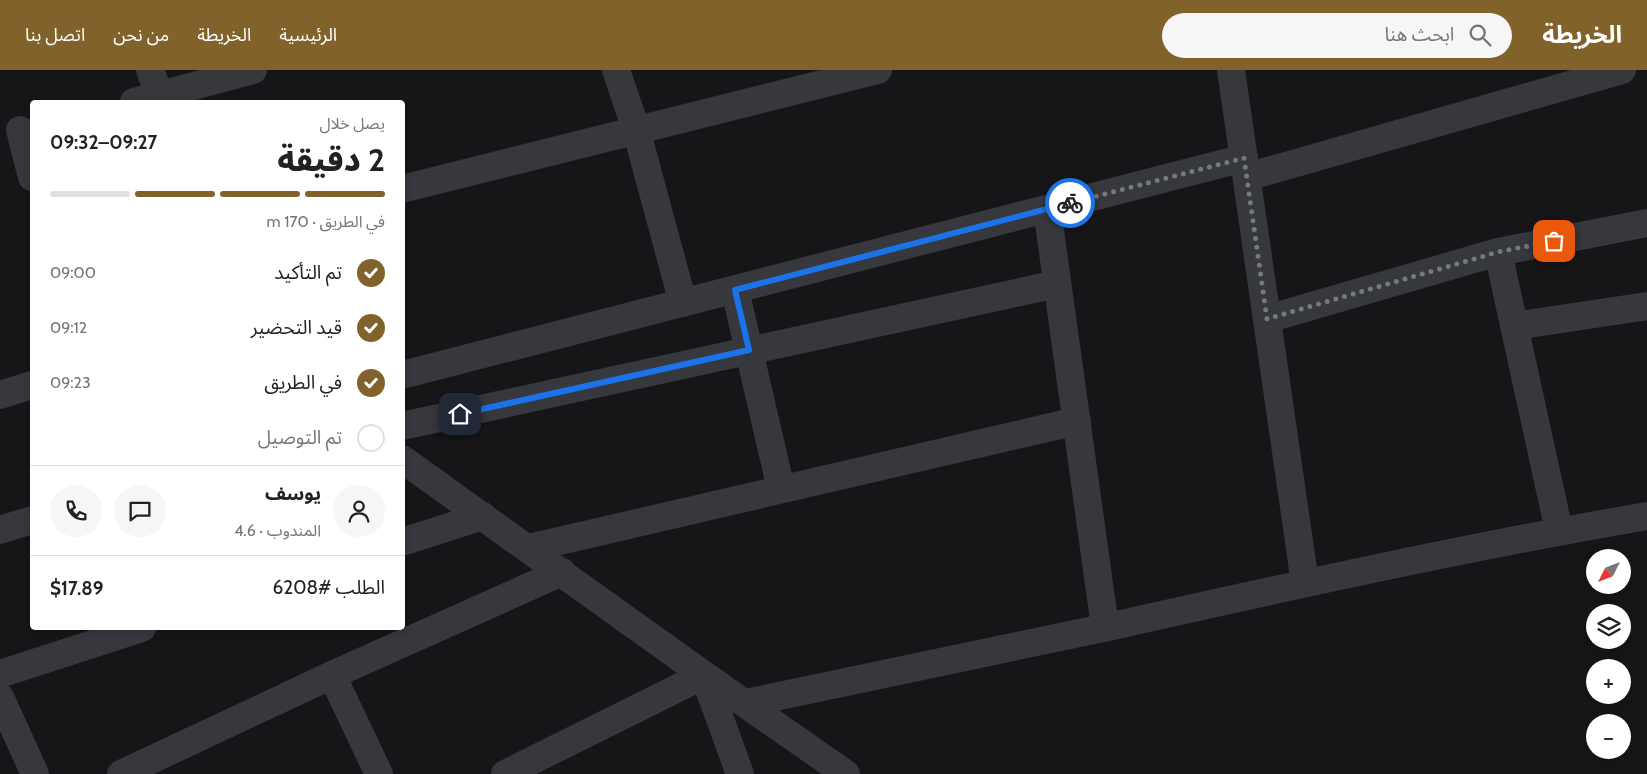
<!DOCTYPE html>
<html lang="ar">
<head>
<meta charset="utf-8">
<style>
  :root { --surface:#fff; --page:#f6f6f6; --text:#222; --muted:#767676; --line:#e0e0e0; --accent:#80622a }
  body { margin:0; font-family:Cabin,"Noto Sans Arabic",sans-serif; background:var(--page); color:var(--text); direction:rtl; height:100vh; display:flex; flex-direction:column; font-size:19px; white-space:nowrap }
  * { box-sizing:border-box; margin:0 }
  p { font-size:16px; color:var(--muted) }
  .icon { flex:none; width:28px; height:28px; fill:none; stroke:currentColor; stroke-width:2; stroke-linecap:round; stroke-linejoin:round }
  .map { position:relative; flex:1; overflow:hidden; direction:ltr }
  .sheet { position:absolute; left:30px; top:30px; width:375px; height:530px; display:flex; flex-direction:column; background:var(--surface); border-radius:5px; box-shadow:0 2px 8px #0003; direction:rtl }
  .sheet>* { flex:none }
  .needle { width:32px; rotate:228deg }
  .tools { position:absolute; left:1586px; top:479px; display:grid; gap:10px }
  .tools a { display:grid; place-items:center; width:45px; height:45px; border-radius:50%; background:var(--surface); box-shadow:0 2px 8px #0003; font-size:25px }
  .pin { position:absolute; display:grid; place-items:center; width:42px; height:42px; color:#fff; margin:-21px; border-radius:10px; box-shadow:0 2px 8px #0006 }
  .courier { position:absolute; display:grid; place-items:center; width:50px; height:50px; margin:-25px; border:4px solid #1a73e8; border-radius:50%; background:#fff; color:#222; box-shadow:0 1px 6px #0007 }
  .overview em { font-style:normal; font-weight:800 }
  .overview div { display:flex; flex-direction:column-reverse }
  .overview { display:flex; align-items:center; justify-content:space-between; height:85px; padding:0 20px }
  h1 { font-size:32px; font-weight:800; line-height:38px }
  .bar { display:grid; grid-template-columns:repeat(4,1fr); gap:8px 5px; align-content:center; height:60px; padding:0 20px }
  .bar i { height:6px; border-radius:4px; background:var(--line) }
  .bar .current { background:var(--accent) }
  .bar p { grid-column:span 4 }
  .line { display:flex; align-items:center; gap:12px; padding:0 20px; border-top:1px solid var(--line) }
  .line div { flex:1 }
  .round { display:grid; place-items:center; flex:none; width:52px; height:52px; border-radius:26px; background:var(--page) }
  ol { padding:0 20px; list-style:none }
  li { display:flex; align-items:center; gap:15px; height:55px }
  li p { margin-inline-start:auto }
  li .icon { padding:5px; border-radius:50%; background:var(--accent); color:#fff; stroke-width:4 }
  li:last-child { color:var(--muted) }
  li i { width:28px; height:28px; border:2px solid var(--line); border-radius:50% }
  header { display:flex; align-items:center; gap:30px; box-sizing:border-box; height:70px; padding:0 25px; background:var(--accent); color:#fff }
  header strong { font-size:24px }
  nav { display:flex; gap:28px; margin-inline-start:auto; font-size:18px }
  .search { width:350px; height:45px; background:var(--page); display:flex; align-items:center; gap:12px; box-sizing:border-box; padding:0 18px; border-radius:28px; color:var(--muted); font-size:19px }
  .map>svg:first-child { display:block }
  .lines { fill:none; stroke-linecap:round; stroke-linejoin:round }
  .minor { stroke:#37383d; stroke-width:28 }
  .done { stroke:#757880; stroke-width:5; stroke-dasharray:0 9 }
  .route { stroke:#1a73e8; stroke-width:6 }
</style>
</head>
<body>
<header>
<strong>الخريطة</strong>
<div class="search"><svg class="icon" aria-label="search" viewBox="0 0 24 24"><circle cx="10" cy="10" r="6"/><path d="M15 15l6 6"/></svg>ابحث هنا</div>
<nav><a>الرئيسية</a><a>الخريطة</a><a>من نحن</a><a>اتصل بنا</a></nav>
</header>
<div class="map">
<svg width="1647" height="704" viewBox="0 0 1647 704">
  <rect width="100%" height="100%" fill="#161618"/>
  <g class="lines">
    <g class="minor">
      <path d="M150 0 162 32"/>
      <path d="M616 0 636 59 683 233"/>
      <path d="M1231 0 1305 513"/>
      <path d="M134 32 253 0"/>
      <path d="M20 60 32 107"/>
      <path d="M1247 107 1622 0"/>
      <path d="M402 119 878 0"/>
      <path d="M1047 139 1105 557"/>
      <path d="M1498 182 1559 461"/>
      <path d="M735 220 781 419"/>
      <path d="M1267 249 1498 182 1647 153"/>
      <path d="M1514 256 1647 236"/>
      <path d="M402 305 1244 88"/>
      <path d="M0 325 32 315"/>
      <path d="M402 356 1057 214"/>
      <path d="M402 389 704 605 846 704"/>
      <path d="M0 460 32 450"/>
      <path d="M402 472 483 446"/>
      <path d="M529 478 1077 351"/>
      <path d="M0 604 142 558"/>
      <path d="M332 605 379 704"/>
      <path d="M0 627 35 704"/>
      <path d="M746 633C866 608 987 583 1108 557 1287 517 1466 477 1647 446"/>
      <path d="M121 704 332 605 562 502"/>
      <path d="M505 704 704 605 740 704"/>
    </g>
  </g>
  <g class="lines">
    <path class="done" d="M1070 133 1244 88 1267 249 1498 182 1554 171"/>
    <path class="route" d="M460 344 749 280 735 220 1070 133"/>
  </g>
</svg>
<div class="tools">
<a><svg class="needle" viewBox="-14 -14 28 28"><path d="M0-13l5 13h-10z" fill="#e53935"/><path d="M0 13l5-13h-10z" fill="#767676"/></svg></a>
<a><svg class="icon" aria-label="layers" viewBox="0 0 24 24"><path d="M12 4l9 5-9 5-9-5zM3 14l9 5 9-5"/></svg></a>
<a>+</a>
<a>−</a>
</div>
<div class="pin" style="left:1554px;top:171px;background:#ea580c"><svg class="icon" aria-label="bag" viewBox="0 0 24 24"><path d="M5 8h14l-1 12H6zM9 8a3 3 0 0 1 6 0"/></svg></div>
<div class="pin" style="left:460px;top:344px;background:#1f2937"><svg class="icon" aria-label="home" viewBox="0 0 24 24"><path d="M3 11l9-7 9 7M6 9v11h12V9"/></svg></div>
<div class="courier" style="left:1070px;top:133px"><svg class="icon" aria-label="bike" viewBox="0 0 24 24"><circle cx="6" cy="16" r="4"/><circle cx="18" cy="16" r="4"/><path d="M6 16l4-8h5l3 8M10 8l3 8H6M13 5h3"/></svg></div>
<section class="sheet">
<div class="overview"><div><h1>2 دقيقة</h1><p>يصل خلال</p></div><em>09:27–09:32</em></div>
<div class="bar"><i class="current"></i><i class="current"></i><i class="current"></i><i></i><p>في الطريق · 170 m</p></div>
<ol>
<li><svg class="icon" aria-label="check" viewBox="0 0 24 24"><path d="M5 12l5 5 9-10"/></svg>تم التأكيد<p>09:00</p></li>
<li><svg class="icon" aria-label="check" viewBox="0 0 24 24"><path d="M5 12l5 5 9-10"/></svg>قيد التحضير<p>09:12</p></li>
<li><svg class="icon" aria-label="check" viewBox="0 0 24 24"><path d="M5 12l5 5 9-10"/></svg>في الطريق<p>09:23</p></li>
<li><i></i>تم التوصيل</li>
</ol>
<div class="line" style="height:90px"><a class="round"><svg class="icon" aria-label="person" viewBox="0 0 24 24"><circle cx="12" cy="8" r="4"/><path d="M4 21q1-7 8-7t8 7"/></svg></a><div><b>يوسف</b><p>المندوب · 4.6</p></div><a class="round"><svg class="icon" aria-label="chat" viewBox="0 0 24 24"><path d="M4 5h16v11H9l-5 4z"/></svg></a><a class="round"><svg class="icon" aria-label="phone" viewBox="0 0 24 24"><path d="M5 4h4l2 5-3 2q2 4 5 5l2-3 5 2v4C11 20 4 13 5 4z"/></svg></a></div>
<div class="line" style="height:65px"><div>الطلب #6208</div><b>$17.89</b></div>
</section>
</div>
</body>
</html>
